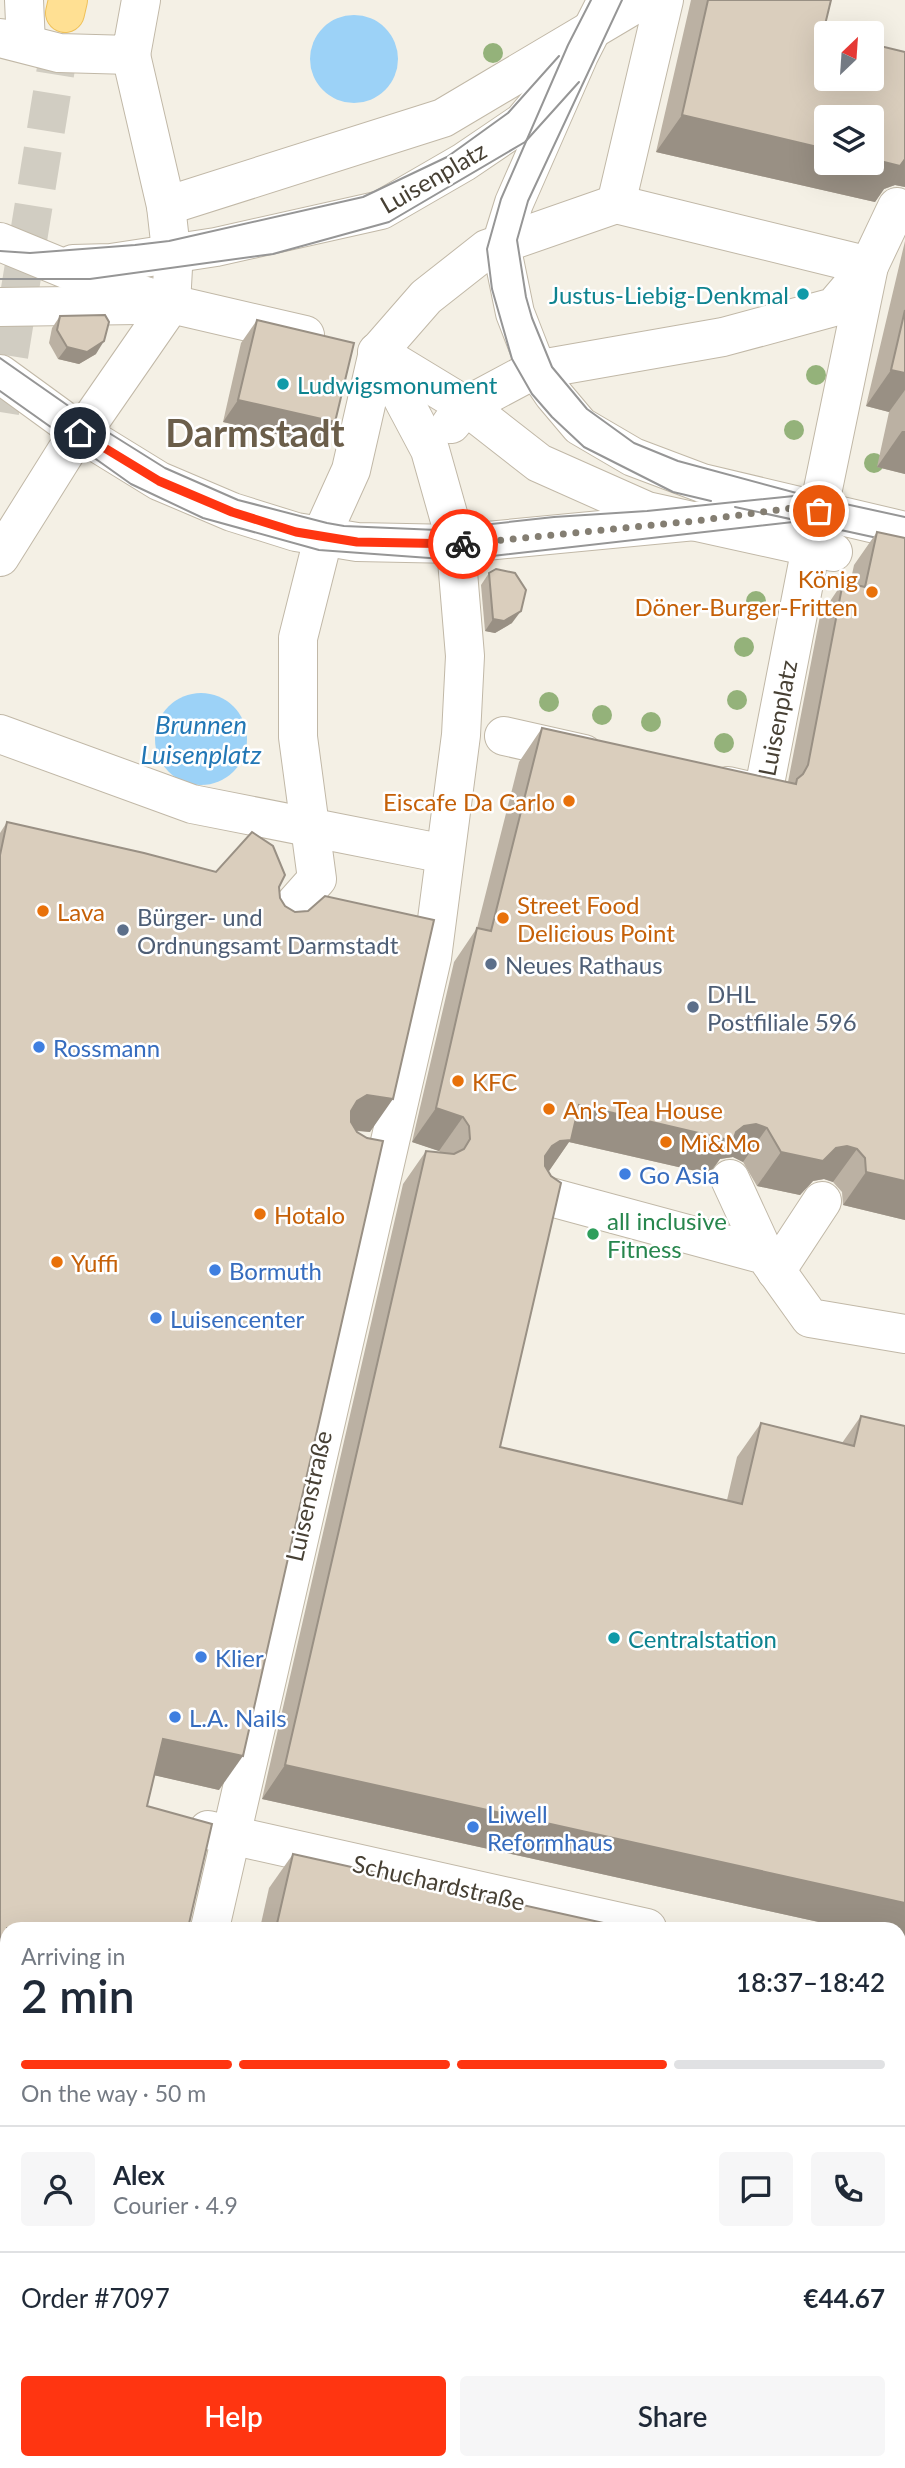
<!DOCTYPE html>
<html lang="en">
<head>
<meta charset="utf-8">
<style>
  :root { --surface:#fff; --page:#f6f6f7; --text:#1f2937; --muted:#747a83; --line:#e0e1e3; --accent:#ff3511 }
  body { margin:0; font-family:Lato,sans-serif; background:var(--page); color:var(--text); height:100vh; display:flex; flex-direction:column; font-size:26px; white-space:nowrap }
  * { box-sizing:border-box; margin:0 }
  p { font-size:23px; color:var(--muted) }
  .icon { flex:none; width:38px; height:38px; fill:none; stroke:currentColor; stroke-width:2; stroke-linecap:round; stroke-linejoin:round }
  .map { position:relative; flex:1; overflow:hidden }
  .panel { position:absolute; left:0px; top:1922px; width:906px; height:548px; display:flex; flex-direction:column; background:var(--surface); border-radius:21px 21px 0 0; box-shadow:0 7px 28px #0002 }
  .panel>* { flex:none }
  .needle { width:46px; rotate:25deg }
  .fabs { position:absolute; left:814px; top:21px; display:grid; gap:14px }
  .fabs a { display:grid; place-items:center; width:70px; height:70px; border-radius:7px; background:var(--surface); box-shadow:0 7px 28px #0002; font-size:35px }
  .pin { position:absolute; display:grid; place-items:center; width:60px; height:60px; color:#fff; margin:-30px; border:4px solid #fff; border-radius:50%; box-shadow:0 2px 7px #0007 }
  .courier { position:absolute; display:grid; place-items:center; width:70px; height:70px; margin:-35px; border:5px solid #ff3511; border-radius:50%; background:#fff; color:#222; box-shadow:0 2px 9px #0007 }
  .headline em { font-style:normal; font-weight:600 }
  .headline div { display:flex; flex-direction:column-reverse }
  .headline { display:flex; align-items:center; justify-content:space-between; height:119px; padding:0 21px }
  h1 { font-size:46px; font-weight:600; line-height:52px }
  .bar { display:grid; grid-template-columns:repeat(4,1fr); gap:10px 7px; align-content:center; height:84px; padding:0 21px }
  .bar i { height:9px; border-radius:5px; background:var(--line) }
  .bar .selected { background:var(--accent) }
  .bar p { grid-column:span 4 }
  .line { display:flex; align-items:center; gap:18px; padding:0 21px; border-top:2px solid var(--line) }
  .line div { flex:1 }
  .round { display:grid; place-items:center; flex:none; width:74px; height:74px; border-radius:7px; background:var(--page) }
  .primary-button { display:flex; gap:14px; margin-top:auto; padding:14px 21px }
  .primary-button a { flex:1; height:80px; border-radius:7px; background:var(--accent); color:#fff; font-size:28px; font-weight:600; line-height:80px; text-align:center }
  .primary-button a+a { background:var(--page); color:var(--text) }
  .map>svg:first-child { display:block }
  .water { fill:#9cd2f7 }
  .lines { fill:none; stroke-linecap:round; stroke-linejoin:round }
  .primary-tunnel { stroke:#d1cdc2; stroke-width:38; stroke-dasharray:38 19; stroke-linecap:butt }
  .street-casing { stroke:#c1b8a7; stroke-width:40 }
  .primary-casing { stroke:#efc159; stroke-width:40 }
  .street { stroke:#fff; stroke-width:38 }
  .primary { stroke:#ffe093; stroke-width:38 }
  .tram { stroke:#969696; stroke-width:2 }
  .tree { fill:#94b27a }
  .wall { fill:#bbb1a3 }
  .shaded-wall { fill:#999084 }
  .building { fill:#dacebd; stroke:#999084; stroke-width:2 }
  .done { stroke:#847e72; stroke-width:7; stroke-dasharray:0 12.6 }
  .route { stroke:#ff3511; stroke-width:9 }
  .culture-dot { fill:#0f9aa8; stroke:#fff; stroke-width:2.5 }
  .food-dot { fill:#e8710a; stroke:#fff; stroke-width:2.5 }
  .service-dot { fill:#5c6f8a; stroke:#fff; stroke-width:2.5 }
  .shop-dot { fill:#3f7fe0; stroke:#fff; stroke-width:2.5 }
  .leisure-dot { fill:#2e9e5b; stroke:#fff; stroke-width:2.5 }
  .labels { text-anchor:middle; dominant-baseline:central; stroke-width:5; stroke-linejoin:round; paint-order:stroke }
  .street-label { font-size:24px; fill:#474034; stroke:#fff }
  .culture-label { font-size:24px; fill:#0d838f; stroke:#fff; text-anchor:start }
  .food-label { font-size:24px; fill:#c56008; stroke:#fff; text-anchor:start }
  .service-label { font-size:24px; fill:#4e5e75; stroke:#fff; text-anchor:start }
  .shop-label { font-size:24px; fill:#366cbe; stroke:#fff; text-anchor:start }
  .leisure-label { font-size:24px; fill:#27864d; stroke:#fff; text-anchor:start }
  .water-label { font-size:26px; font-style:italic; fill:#2277b5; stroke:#fff }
  .town-label { font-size:38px; font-weight:bold; fill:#6b5e4a; stroke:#fff }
</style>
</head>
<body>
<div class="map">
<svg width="905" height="2468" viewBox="0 0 905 2468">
  <rect width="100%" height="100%" fill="#f4f0e5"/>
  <g class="water">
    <circle cx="354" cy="59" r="44"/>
    <circle cx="201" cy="739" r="46"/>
  </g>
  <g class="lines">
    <path class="primary-tunnel" d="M0 412 64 19"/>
    <g class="street-casing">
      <g id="street">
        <path d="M24 0 26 44"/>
        <path d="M607 0 579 55 514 203 501 245 515 313 538 372 553 394 580 426 633 457 702 483 905 531"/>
        <path d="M664 0 616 204 869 266 811 547 763 794 728 786"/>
        <path d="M0 38 59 53 131 55 141 0"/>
        <path d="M166 206 443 118 642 0"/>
        <path d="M0 242 90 279 171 304 305 335"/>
        <path d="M73 264 111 263 216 247 381 210 464 162 523 122 553 86"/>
        <path d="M0 307 138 305"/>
        <path d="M377 352 466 406 539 463 647 511 833 552"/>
        <path d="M0 374 81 433 159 481 232 512 296 532 357 542 455 544 695 521 801 507"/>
        <path d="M451 424 466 406 522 376 552 367 723 337 834 307 869 266 897 207"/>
        <path d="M0 557 72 442 90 421 171 304 173 268 166 206 131 55"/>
        <path d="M0 734 192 804 445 854"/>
        <path d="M504 736 584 754"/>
        <path d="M277 924 317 879 298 737V638L327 523 351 470 378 352"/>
        <path d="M730 1179 765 1255"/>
        <path d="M543 1195 765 1255 810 1318 905 1334"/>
        <path d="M776 1271 822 1201"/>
        <path d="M208 1830 647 1928"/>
        <path d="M210 1928 432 958 461 735 465 656 457 560 452 528 430 450 378 352 426 297 487 249 616 204"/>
        <path d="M900 1985 905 1986"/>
        <path d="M87 2468 88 2462"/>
      </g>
    </g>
    <g class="primary-casing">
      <path id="primary" d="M65 13 68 0"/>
    </g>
    <use href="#street" class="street"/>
    <use href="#primary" class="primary"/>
    <g class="tram">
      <path d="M591 0 568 45 501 199 487 249 492 289 512 359 532 394 552 417 584 447 673 492 711 501"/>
      <path d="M622 0 528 201 517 240 526 297 532 318 552 367 587 409 634 443 678 461 804 495 905 517"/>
      <path d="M0 251 30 253 135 245 169 241 363 197 447 157 508 113 559 56"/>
      <path d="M0 279H90L273 254 389 222 525 142 579 82"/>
      <path d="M0 358 90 421 165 468 238 500 327 523 344 526 437 530 554 517 647 511 804 495"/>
      <path d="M0 391 131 484 203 518 319 550 457 560 802 521"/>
      <path d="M735 507 905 544"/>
    </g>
  </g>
  <g class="tree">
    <circle cx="493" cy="53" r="10"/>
    <circle cx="816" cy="375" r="10"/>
    <circle cx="794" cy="430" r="10"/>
    <circle cx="874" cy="463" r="10"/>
    <circle cx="756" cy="601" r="10"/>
    <circle cx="744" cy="647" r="10"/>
    <circle cx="737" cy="700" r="10"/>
    <circle cx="549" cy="702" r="10"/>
    <circle cx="602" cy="715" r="10"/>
    <circle cx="651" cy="722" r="10"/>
    <circle cx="724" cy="743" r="10"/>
  </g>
  <g class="wall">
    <path d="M691 0H831L823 33 905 52V187L895 185 884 189 875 202 656 152Z"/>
    <path d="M905 241V474L877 467 889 412 866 406Z"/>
    <path d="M60 316 96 354 79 364 58 359 49 343 52 328Z"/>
    <path d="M257 320 319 444 223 422 241 343Z"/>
    <path d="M877 532 905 1220 843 1205 842 1192 833 1182 824 1179 813 1181 800 1195 757 1186 743 1162 733 1157 720 1159 709 1174 569 1142 548 1172 500 1447 727 1500 737 1457 761 1423 842 1443 861 1416 900 1928H846L262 1799 403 1184 426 1151 441 1153 439 1151 412 1142 454 962 477 928 519 762 542 728 788 782 820 616 843 582 850 584 854 565Z"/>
    <path d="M489 573 512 623 495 633 485 631 481 585Z"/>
    <path d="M7 822 279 887 280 898 370 1132 356 1131 219 1790 154 1775 7 1928 73 2466 0 2468V833Z"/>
    <path d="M293 1854 626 1928H260L269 1888Z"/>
    <path d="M153 2462H271L270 2468H152Z"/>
    <path d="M361 2462H900L905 2468H360Z"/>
  </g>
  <g class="shaded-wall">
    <path d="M682 115 826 149V163H872V159H905V187L895 185 884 189 875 202 656 152Z"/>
    <path d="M104 341 96 354 79 364 58 359 67 347Z"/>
    <path d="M891 370 905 373V390L889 412 866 406Z"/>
    <path d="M238 400 335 422 319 444 223 422Z"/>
    <path d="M902 431H905V474L877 467Z"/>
    <path d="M521 611 512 623 495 633 485 631 493 619Z"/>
    <path d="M367 1095 393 1099 370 1132 343 1129 333 1135 357 1101Z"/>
    <path d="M579 1105 736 1132 744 1126 756 1124 767 1128 743 1162 733 1157 720 1159 709 1174 569 1142 547 1174 528 1179Z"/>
    <path d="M436 1108 463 1117 439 1151 412 1142Z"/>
    <path d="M847 1146 857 1149 833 1182 824 1179 813 1181 800 1195 757 1186 781 1152Z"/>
    <path d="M866 1172 905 1181V1220L843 1205Z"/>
    <path d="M163 1739 243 1756 219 1790 140 1772Z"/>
    <path d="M285 1765 905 1903V1942L900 1940V1928H846L262 1799Z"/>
  </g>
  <g class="building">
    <path d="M708 0H831L823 33 826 34V79H872V44L905 52V159L900 166 872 159V117H826V149L682 115Z"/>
    <path d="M905 310V373L891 370Z"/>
    <path d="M105 315 109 322 104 341 87 352 67 347 57 330 60 316Z"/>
    <path d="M257 320 354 343 335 422 238 400Z"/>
    <path d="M877 532 905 538V1181L866 1172 865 1158 857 1149 847 1146 836 1148 823 1161 781 1152 767 1128 756 1124 744 1126 736 1132 733 1141 579 1105 571 1140 560 1141 552 1146 545 1156V1166L551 1176 561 1183 500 1447 742 1504 761 1423 854 1446 861 1416 905 1426V1903L285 1765 426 1151 454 1154 464 1149 470 1139 469 1126 463 1117 436 1108 477 928 491 931 542 728 796 784 797 779 803 774 808 765 843 582 865 587Z"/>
    <path d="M496 569 515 573 526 590 521 611 504 621 493 619 489 573Z"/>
    <path d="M7 822 144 853 216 872 252 832 273 846 285 875 279 887 280 898 285 906 295 912 308 911 325 896 434 920 393 1099 367 1095 357 1101 351 1111V1122L357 1132 367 1138 383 1141 243 1756 163 1739 147 1806 212 1824 188 1928H7V2462H74L73 2466 83 2468H0V855Z"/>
    <path d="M293 1854 626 1928H276Z"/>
    <path d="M900 1986 905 1987V2468H376L377 2462H900Z"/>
    <path d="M169 2462H271L270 2468H167Z"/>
  </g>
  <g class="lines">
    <path class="done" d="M463 544 695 521 800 507 819 511"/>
    <path class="route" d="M80 433 159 481 232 512 296 532 357 542 463 544"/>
  </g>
  <g class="culture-dot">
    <circle cx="803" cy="294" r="7"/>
    <circle cx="283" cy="384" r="7"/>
    <circle cx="614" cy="1638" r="7"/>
  </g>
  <g class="food-dot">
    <circle cx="872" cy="592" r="7"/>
    <circle cx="569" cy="801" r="7"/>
    <circle cx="43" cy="911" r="7"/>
    <circle cx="503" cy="918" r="7"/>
    <circle cx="458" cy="1081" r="7"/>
    <circle cx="549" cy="1109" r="7"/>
    <circle cx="666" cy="1142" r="7"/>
    <circle cx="260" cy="1214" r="7"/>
    <circle cx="57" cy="1262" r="7"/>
  </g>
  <g class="service-dot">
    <circle cx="123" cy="930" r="7"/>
    <circle cx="491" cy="964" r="7"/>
    <circle cx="693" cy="1007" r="7"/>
  </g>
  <g class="shop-dot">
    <circle cx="39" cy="1047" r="7"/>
    <circle cx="625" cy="1174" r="7"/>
    <circle cx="215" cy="1270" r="7"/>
    <circle cx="156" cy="1318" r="7"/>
    <circle cx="201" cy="1657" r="7"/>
    <circle cx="175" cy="1717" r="7"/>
    <circle cx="473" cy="1827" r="7"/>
  </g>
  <circle class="leisure-dot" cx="593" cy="1234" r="7"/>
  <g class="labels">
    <g class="street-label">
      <text transform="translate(433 177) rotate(-30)">Luisenplatz</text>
      <text transform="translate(777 718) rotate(-79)">Luisenplatz</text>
      <text transform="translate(308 1496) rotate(-77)">Luisenstraße</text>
      <text transform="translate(439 1882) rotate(13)">Schuchardstraße</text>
    </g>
    <g class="culture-label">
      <text x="789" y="294" text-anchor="end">Justus-Liebig-Denkmal</text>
      <text x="297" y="384">Ludwigsmonument</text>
      <text x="628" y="1638">Centralstation</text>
    </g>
    <g class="food-label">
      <text x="858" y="578" text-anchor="end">König<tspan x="858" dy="28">Döner-Burger-Fritten</tspan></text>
      <text x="555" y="801" text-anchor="end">Eiscafe Da Carlo</text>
      <text x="517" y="904">Street Food<tspan x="517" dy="28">Delicious Point</tspan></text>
      <text x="57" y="911">Lava</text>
      <text x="472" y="1081">KFC</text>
      <text x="563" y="1109">An's Tea House</text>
      <text x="680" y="1142">Mi&amp;Mo</text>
      <text x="274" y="1214">Hotalo</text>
      <text x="71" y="1262">Yuffi</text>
    </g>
    <g class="service-label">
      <text x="137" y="916">Bürger- und<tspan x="137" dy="28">Ordnungsamt Darmstadt</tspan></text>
      <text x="505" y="964">Neues Rathaus</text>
      <text x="707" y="993">DHL<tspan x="707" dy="28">Postfiliale 596</tspan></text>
    </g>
    <g class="shop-label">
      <text x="53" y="1047">Rossmann</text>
      <text x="639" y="1174">Go Asia</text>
      <text x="229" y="1270">Bormuth</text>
      <text x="170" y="1318">Luisencenter</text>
      <text x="215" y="1657">Klier</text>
      <text x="189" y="1717">L.A. Nails</text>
      <text x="487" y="1813">Liwell<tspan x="487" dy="28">Reformhaus</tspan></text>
    </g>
    <g class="leisure-label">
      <text x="607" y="1220">all inclusive<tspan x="607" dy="28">Fitness</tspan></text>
    </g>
    <g class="water-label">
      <text x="201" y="724">Brunnen<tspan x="201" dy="30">Luisenplatz</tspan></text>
    </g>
    <g class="town-label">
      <text x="255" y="432">Darmstadt</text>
    </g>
  </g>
</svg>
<div class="fabs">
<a><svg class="needle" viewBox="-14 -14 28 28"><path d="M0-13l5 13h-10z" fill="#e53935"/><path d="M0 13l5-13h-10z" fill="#747a83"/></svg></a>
<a><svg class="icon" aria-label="layers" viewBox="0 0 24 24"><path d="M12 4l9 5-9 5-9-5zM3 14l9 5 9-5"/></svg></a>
</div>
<div class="pin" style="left:819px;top:511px;background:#ea580c"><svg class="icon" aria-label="bag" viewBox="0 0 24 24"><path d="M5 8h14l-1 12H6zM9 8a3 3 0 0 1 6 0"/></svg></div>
<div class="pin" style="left:80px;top:433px;background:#1f2937"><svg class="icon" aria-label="home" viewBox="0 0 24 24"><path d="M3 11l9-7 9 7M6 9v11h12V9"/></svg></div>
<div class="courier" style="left:463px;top:544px"><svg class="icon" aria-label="bike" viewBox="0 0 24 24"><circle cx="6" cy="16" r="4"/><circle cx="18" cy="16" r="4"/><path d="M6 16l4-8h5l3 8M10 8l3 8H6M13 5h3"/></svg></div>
<section class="panel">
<div class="headline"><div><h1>2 min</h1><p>Arriving in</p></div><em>18:37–18:42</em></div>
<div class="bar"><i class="selected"></i><i class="selected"></i><i class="selected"></i><i></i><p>On the way · 50 m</p></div>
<div class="line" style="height:126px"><a class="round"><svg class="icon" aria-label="person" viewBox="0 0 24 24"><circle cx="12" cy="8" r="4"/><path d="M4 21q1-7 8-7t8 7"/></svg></a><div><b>Alex</b><p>Courier · 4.9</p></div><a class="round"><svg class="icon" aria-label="chat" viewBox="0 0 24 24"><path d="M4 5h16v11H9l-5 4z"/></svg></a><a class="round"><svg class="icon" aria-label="phone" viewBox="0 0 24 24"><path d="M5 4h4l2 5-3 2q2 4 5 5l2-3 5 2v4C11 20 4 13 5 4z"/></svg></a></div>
<div class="line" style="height:91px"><div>Order #7097</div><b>€44.67</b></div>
<div class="primary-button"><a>Help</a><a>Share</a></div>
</section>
</div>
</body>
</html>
